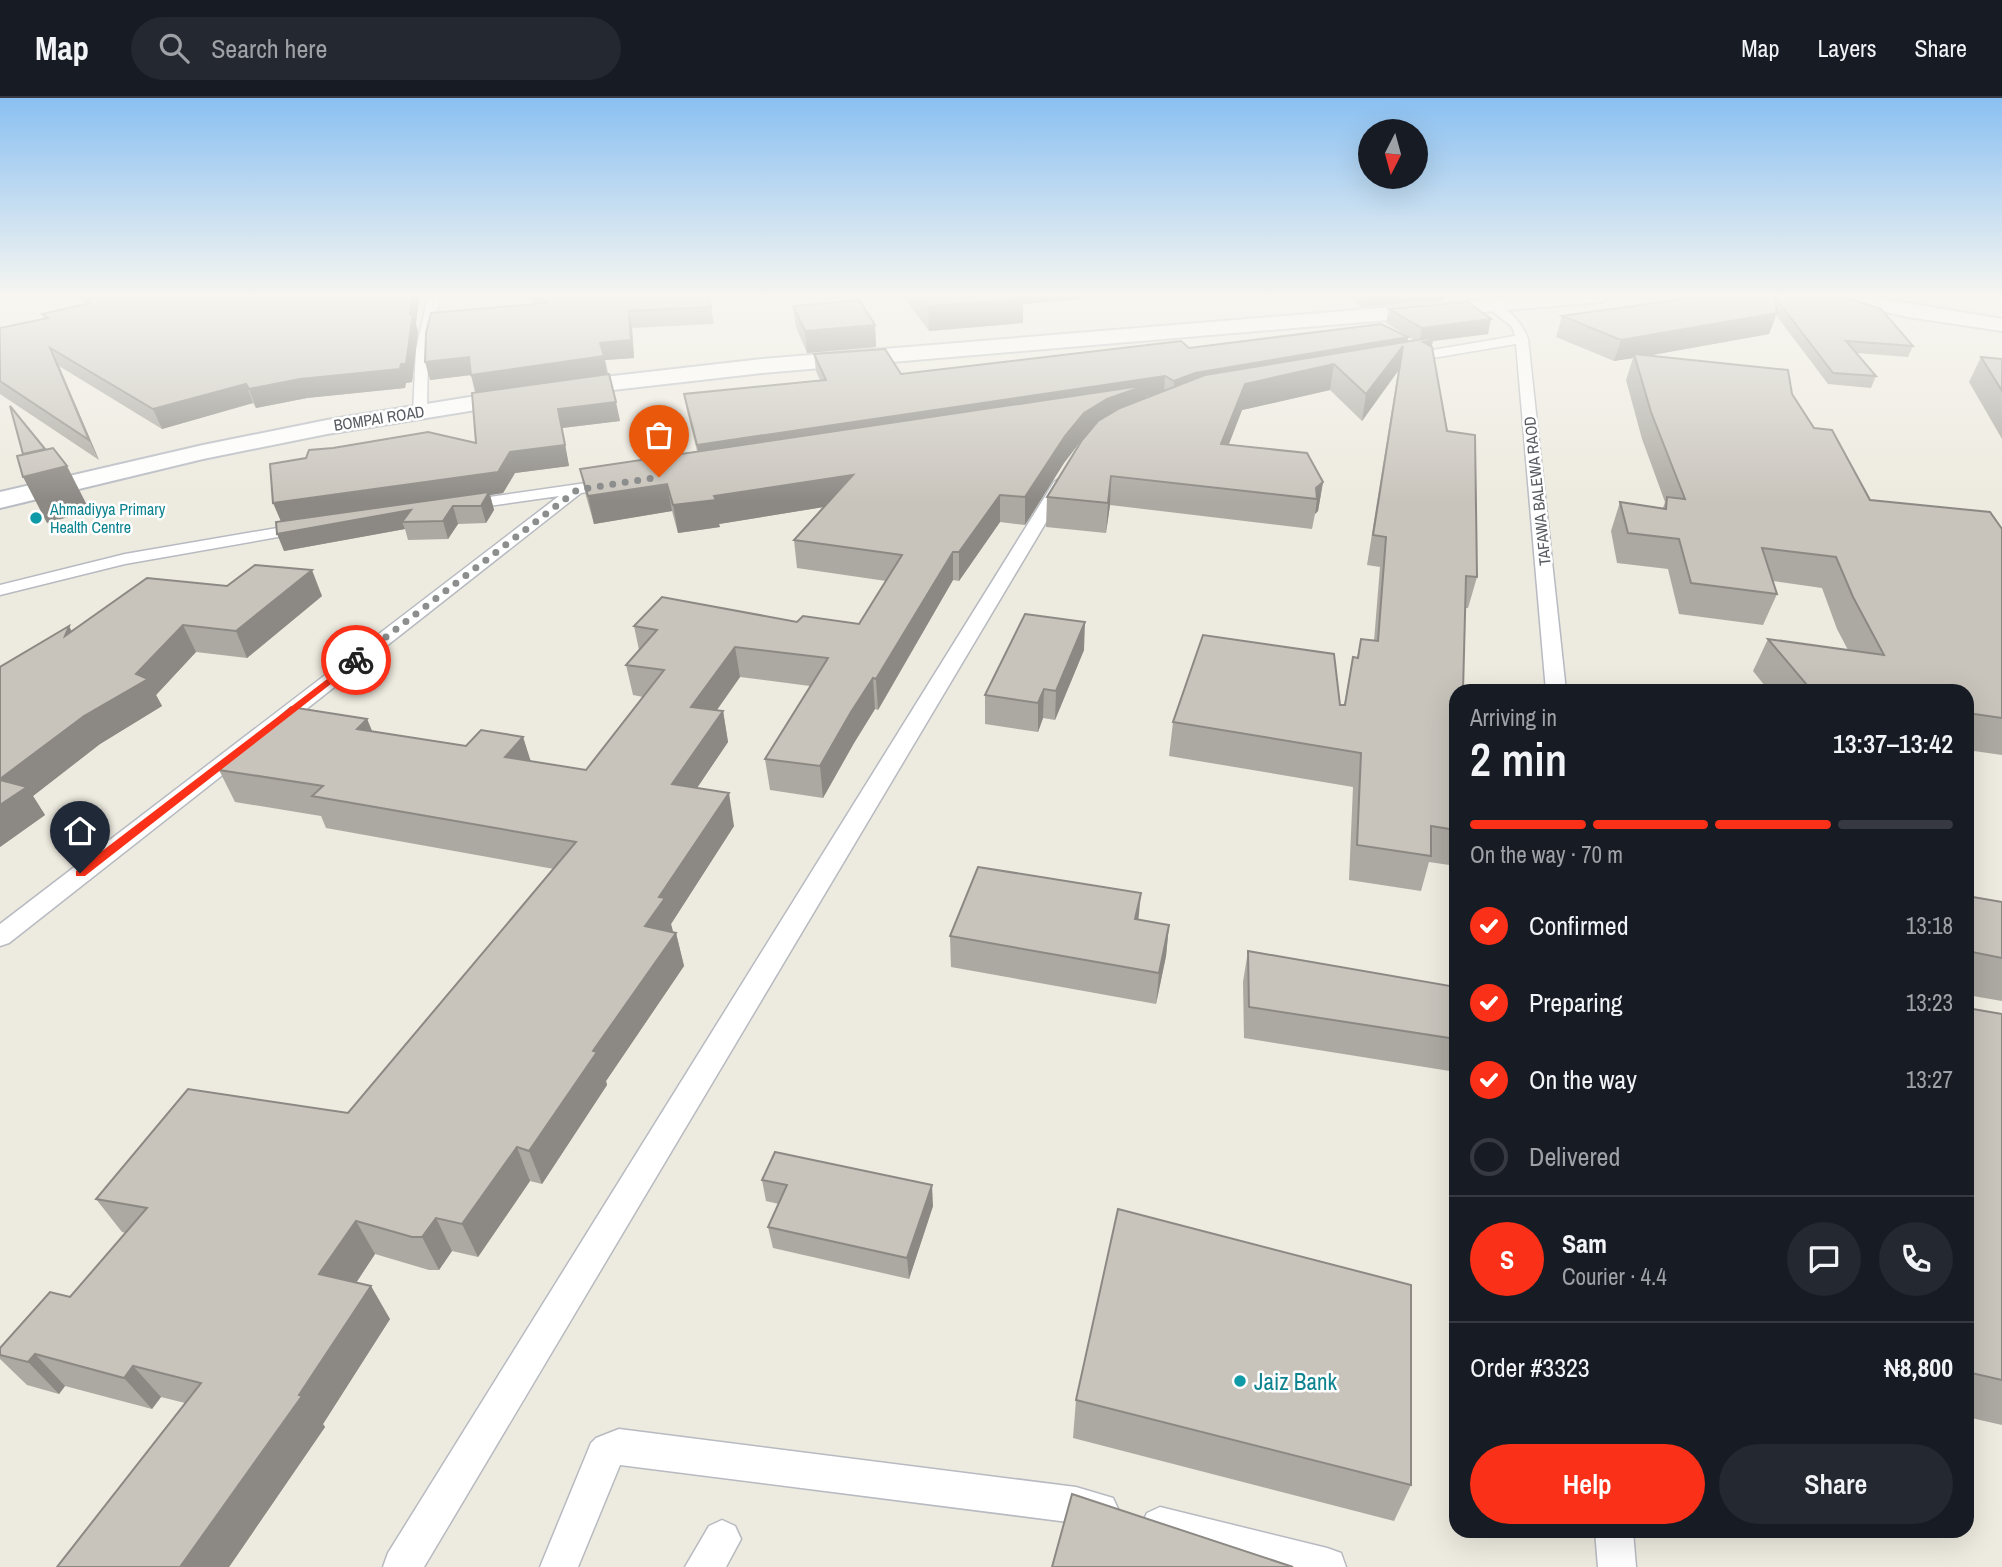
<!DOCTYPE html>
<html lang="en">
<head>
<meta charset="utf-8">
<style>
  :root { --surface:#171b24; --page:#242831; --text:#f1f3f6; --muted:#9ea1a6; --line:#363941; --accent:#fa3118 }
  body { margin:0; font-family:"Archivo Narrow",sans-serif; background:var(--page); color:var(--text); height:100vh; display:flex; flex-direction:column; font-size:26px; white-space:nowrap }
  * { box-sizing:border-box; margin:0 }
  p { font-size:23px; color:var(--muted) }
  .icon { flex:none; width:38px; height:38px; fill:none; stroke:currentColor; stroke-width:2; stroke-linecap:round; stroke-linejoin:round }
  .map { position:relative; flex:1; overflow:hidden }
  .panel { position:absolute; left:1449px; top:586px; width:525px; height:854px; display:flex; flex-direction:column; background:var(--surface); border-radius:21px; box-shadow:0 7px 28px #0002 }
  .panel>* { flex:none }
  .needle { width:46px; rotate:186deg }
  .controls { position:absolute; left:1358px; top:21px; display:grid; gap:14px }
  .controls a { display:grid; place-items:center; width:70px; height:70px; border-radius:50%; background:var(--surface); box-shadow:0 7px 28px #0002; font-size:35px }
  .pin { position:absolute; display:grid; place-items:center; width:60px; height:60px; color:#fff; margin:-72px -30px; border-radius:50% 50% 50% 0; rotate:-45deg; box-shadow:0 0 7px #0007 }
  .pin .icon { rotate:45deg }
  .courier { position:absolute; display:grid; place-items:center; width:70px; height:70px; margin:-35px; border:5px solid #fa3118; border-radius:50%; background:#fff; color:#222; box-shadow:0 2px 9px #0007 }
  .head em { font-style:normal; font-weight:600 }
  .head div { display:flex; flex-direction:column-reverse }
  .head { display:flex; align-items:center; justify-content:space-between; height:119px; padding:0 21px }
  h1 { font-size:46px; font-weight:600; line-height:52px }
  .bar { display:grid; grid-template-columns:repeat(4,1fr); gap:10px 7px; align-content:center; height:84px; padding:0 21px }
  .bar i { height:9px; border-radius:5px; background:var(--line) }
  .bar .current { background:var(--accent) }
  .bar p { grid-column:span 4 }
  .line { display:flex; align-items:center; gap:18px; padding:0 21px; border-top:2px solid var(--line) }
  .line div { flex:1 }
  .round { display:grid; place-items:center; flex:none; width:74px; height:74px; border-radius:37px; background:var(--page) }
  ol { padding:0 21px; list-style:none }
  li { display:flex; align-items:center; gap:21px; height:77px }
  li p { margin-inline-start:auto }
  li .icon { padding:7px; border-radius:50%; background:var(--accent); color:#fff; stroke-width:4 }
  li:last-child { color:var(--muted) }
  li i { width:38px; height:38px; border:4px solid var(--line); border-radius:50% }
  .action { display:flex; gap:14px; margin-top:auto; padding:14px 21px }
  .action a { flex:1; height:80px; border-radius:42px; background:var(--accent); color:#fff; font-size:28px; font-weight:600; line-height:80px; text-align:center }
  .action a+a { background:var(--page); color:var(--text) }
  header { display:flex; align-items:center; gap:42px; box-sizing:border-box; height:98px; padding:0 35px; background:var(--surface); border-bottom:2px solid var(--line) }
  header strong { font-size:33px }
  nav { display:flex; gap:38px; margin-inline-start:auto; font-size:24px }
  .search { width:490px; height:63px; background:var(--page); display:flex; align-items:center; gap:18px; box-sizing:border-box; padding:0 24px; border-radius:38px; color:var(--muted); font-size:26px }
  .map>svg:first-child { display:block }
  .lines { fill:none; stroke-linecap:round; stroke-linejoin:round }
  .lane-casing { stroke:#b7bac0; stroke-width:3 }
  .secondary-casing { stroke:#b8bcc3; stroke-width:4 }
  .lane { fill:#fff; fill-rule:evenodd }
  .secondary { fill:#fff; fill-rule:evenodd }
  .wall { fill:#aca9a2 }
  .shaded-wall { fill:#8c8984 }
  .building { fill:#c8c4bc; stroke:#8c8984; stroke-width:2 }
  .route { fill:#fa3118 }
  .done { stroke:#8c8e8e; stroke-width:7; stroke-dasharray:0 12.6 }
  .culture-dot { fill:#0f9aa8; stroke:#fff; stroke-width:2.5 }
  .labels { text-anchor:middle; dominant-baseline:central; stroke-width:5; stroke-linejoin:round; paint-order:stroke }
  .far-street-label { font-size:16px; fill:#585c62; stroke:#fff }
  .far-culture-label { font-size:16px; fill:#0d838f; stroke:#fff; text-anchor:start }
  .near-culture-label { font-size:23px; fill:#0d838f; stroke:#fff; text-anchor:start }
</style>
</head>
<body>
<header>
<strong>Map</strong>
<div class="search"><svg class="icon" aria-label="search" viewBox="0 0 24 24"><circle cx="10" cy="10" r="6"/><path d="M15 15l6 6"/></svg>Search here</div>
<nav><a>Map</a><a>Layers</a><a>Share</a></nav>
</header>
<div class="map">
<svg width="2002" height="1469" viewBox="0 0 2002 1469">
  <rect width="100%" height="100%" fill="#edeadf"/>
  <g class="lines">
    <g class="lane-casing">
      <g id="lane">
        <path d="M428 198H440L428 252 427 314 420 318 413 314 416 252Z"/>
        <path d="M1487 205C1505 203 1523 226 1528 241L1566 593H1546L1516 246 1403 265 1397 261 1403 257 1515 238 1512 229 1487 209Z"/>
        <path d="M1062 379 1070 384 424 1469H383L388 1455 1054 384Z"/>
        <path d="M614 381 619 383 622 386 619 389 581 395 9 845 0 848V826L559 398 461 412 453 407 455 404Z"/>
        <path d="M306 425 314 430 312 433 125 466 0 497V487L125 456Z"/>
        <path d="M619 1331 1076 1389 1113 1400 1119 1413 1113 1426 1100 1432 1076 1425 620 1367 578 1469H540L591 1345 596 1340Z"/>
        <path d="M1160 1409 1327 1450 1341 1455 1346 1469H1250L1160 1447 1147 1441 1141 1428 1147 1415Z"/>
        <path d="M722 1422 735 1428 741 1441 726 1469H685L709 1428Z"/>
        <path d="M1595 1433H1633L1636 1469H1598Z"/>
      </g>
    </g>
    <g class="secondary-casing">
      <g id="secondary">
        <path d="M1527 198H1610L1601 204 762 275 569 297 327 336 203 361 0 410V394L203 347 327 322 569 283 762 261Z"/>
        <path d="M1830 198H1867L2002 221V233L1908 219 1832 202Z"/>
      </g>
    </g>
    <use href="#lane" class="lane"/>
    <use href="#secondary" class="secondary"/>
  </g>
  <g class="wall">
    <path d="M525 198H707L711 209 714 226 632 230 634 260 605 262 620 323 562 330 569 368 515 375 503 395 490 397 494 412 486 425 458 426 448 441 408 442 405 431 284 453 280 423 476 345 475 295 471 277 430 282 534 206Z"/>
    <path d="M903 198H1111L1023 206V225L929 233Z"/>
    <path d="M1344 198H1445L1444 202 1361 209Z"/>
    <path d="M1705 198H1842L1913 248 1908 259 1857 255 1876 278 1871 290 1828 286 1776 217 1769 236 1647 258 1792 296 1814 330 1870 402 2002 431V657L1967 652V593H1769L1753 573 1768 541 1848 552 1837 531 1822 490 1773 483 1777 496 1763 527 1679 516 1668 471 1617 465 1611 433 1620 404 1663 410 1665 404 1642 341 1626 282 1633 260 1614 263 1556 239 1562 218Z"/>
    <path d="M85 202 416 227 418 233 412 284 406 285 405 290 307 300 256 310 253 305 162 331 59 268 99 362 0 296V230L44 221 42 216 87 206Z"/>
    <path d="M793 208 875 227 876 249 807 255 796 229Z"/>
    <path d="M1389 211 1488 236 1433 243 1431 249 1477 479 1468 510H1465L1456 593V768L1429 764 1421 793 1349 782 1353 689 1169 658 1173 624 1344 607 1353 559 1357 560 1361 541 1374 543 1380 469 1367 467 1398 273 1362 323 1330 292 1242 312 1228 347 1323 384 1318 413 1315 416 1312 431 1110 407 1106 435 1046 429 1047 399 1083 340 1064 365 1025 427 1000 424 959 483 953 482 878 612 875 611 854 645 823 700 770 692 765 661 810 588 740 579 717 612 723 613 728 644 697 690 734 728 671 826 672 834 676 835 684 868 606 983 607 987 542 1086 530 1083 478 1159 452 1153 439 1172H429L375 1156 356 1185 390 1221 323 1326 325 1329 229 1469H57L185 1305 161 1299 152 1311 65 1288 59 1296 27 1287 0 1261V1250L70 1199 126 1135 122 1134 96 1101 348 1015 554 771 326 730 321 718 235 704 219 672 367 621 372 633 466 648 523 639 530 663 586 672 643 599 633 597 626 567 639 552 634 528 797 524 859 526 886 483 797 470 794 442 823 409 719 426 720 429 678 435 672 413 594 426 586 398 580 371 697 353 687 313 684 296 820 282 816 273 814 256 901 276 1189 250 1408 239V243L1414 242 1386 225Z"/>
    <path d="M1981 259 2002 261V341L1969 284Z"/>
    <path d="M322 498 247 560 196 554 156 597 162 608 100 646 33 698 45 717 0 749V569L72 533Z"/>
    <path d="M1084 552 1055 622 1043 620 1038 634 985 626V597Z"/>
    <path d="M1967 798 2002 804V903L1967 897Z"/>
    <path d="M1139 822 1169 827 1166 858 1156 906 951 869 950 838Z"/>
    <path d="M1248 853 1456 889V974L1244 940 1243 884Z"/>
    <path d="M1967 910 2002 916V1327L1967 1319Z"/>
    <path d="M762 1082 933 1108 909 1181 773 1150 768 1129 779 1106 766 1103Z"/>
    <path d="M1076 1302 1411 1387 1394 1423 1073 1340Z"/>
  </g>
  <g class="shaded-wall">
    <path d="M412 198H419L416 227 418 233 412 284 406 285 405 290 307 300 256 310 249 291 410 216Z"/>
    <path d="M1005 198H1111L1023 206V225L929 233 928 208Z"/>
    <path d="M1363 198H1445L1444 202 1361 209Z"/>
    <path d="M629 213 632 230 634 260 605 262 607 276 476 295 471 277 430 282 425 264 600 245Z"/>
    <path d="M1777 215 1769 236 1635 260 1634 256 1633 260 1614 263 1621 242Z"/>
    <path d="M1491 221 1488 236 1433 243 1427 267 1419 245 1422 230Z"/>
    <path d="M875 227 876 249 807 255 805 233Z"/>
    <path d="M1408 239 1405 256 1403 248 1398 273 1362 323 1366 296 1334 266 1330 292 1242 312 1218 375 1221 346 1245 286 1173 300 1174 283 1195 275Z"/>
    <path d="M50 250 59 268 99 362 89 342Z"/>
    <path d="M1165 278 1164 295 1146 298 1145 311 1083 340 1064 365 1025 427V399L1065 338 700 366 697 347Z"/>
    <path d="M246 286 253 305 162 331 153 311Z"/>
    <path d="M616 304 620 323 562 330 569 368 515 375 503 395 490 397 494 412 486 425 481 408 487 397 282 426 273 405 510 354 558 311Z"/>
    <path d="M67 368 90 413 47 425 23 379Z"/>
    <path d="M853 377 855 404 719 426 720 429 678 435 673 407 714 398Z"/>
    <path d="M1111 378 1110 407 1106 435 1108 405Z"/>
    <path d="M1323 384 1318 413 1315 416 1317 401 1316 390Z"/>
    <path d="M667 386 672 413 594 426 588 398Z"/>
    <path d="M1000 397V424L959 483V454Z"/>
    <path d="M453 408 458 426 448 441 443 423Z"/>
    <path d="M411 412 402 424 405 431 284 453 277 436Z"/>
    <path d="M953 454V482L878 612 876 581Z"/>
    <path d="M312 472 322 498 247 560 236 533Z"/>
    <path d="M1085 524 1084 552 1055 622 1056 593Z"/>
    <path d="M183 527 196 554 156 597 162 608 100 646 33 698 45 717 0 749V681L136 576Z"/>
    <path d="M69 528 83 555 65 538Z"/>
    <path d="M735 549 740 579 697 640 691 609Z"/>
    <path d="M873 580 875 611 854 645 823 700 820 668 851 614Z"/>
    <path d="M1044 591 1043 620 1038 634V605Z"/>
    <path d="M723 613 728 644 678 718 672 686Z"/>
    <path d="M367 621 380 652 357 631Z"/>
    <path d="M523 639 533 670 505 659Z"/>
    <path d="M729 695 734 728 671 826 673 833 653 861 645 828 659 799Z"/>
    <path d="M1141 795 1138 826 1135 821Z"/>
    <path d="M1169 827 1166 858 1156 906 1159 875Z"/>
    <path d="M676 835 684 868 606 983 607 987 542 1086 529 1053 593 953Z"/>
    <path d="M517 1049 530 1083 478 1159 462 1126Z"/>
    <path d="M932 1087 933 1108 909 1181 907 1160Z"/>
    <path d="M436 1120 452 1153 439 1172 422 1139Z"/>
    <path d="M356 1123 375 1156 340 1209 319 1176Z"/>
    <path d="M371 1188 390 1221 323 1326 325 1329 229 1469H180L299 1297Z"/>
    <path d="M35 1256 65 1288 59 1296 28 1264Z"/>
    <path d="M133 1268 161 1299 152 1311 124 1280Z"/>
  </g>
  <g class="building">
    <path d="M103 198H412L410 216 413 215 406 266H401L400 271 300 281 249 291 246 286 153 311 50 250 89 342 0 283V230L48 220 42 216 90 205 85 202Z"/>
    <path d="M539 198H707L711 209 629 213 631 242 600 245 604 258 471 277 469 259 425 264 426 235 431 215 547 205Z"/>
    <path d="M920 198H1020L1023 201 928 208Z"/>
    <path d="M1705 198H1774L1777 215 1621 242 1562 218Z"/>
    <path d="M1774 198H1842L1881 211 1913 248 1846 243 1876 278 1833 275Z"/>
    <path d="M859 202 875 227 805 233 793 208Z"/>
    <path d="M1468 204 1491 221 1422 230 1389 211Z"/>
    <path d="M1381 226 1408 239 1195 275 1174 283 1165 278 697 347 684 296 826 282 814 256 885 251 901 276 1181 243 1189 250Z"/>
    <path d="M1429 240 1433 242 1423 244 1432 249 1447 333 1475 337 1477 479 1466 478 1463 593H1456V732L1431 728V758L1357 747 1361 655 1173 624 1203 537 1334 556 1340 607H1345L1353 559 1358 560 1361 541 1378 543 1386 439 1373 437 1403 248 1366 296 1334 266 1245 286 1221 346 1307 355 1323 384 1316 390 1317 401 1111 378 1108 405 1047 399 1082 342 1098 323 1120 310 1205 277Z"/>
    <path d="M1634 256 1788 272 1792 296 1814 330 1832 332 1870 402 1990 414 2002 431V620L1967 615V593H1812L1768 541 1884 557 1853 499 1836 459 1762 450 1777 496 1691 485 1679 441 1628 435 1620 404 1666 411 1667 399 1685 401 1651 314Z"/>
    <path d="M1981 259 2002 261V293Z"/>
    <path d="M609 276 616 304 558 311 565 347 510 354 498 374 273 405 270 366 306 360 309 352 333 350 428 334 476 345 472 295Z"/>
    <path d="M1147 287 1107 301 1084 315 1065 338 1025 399 1000 397 959 454H953L876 581 873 580 851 614 820 668 765 661 828 560 735 549 691 609 723 613 672 686 729 695 659 799 665 800 645 828 676 835 593 953 597 954 529 1053 517 1049 462 1126 436 1120 422 1139H412L356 1123 319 1176 371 1188 299 1297 302 1298 180 1469H57L201 1285 133 1268 124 1280 35 1256 28 1264 0 1257V1250L50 1194 70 1199 147 1110 96 1101 188 991 348 1015 576 744 312 698 323 688 219 672 291 609 367 621 357 631 466 648 481 632 523 639 505 659 586 672 664 572 626 567 657 532 634 528 662 499 797 524 803 518 859 526 902 457 794 442 853 377 714 398 716 402 673 407 667 386 588 398 580 371Z"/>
    <path d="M10 308 45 351 23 356Z"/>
    <path d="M53 350 67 368 23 379 17 358Z"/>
    <path d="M489 394 481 408H453L443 423 402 424 411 412 277 436 276 424Z"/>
    <path d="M255 467 312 472 236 533 183 527 136 576 148 581 84 618 0 681V569L69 528 65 538 147 480 227 488Z"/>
    <path d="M1025 516 1085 524 1056 593 1044 591 1038 605 985 597Z"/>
    <path d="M0 682 27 689 0 707Z"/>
    <path d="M978 769 1141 795 1135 821 1169 827 1159 875 950 838Z"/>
    <path d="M1967 798 2002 804V860L1967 853Z"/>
    <path d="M1248 853 1456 889V941L1249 909Z"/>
    <path d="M1967 910 2002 916V1282L1967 1274Z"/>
    <path d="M775 1054 932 1087 907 1160 768 1129 787 1087 762 1082Z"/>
    <path d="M1118 1111 1411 1187V1387L1076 1302Z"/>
    <path d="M1072 1396 1293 1469H1052Z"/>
  </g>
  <linearGradient id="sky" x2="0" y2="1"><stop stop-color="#8ac0f1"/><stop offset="0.49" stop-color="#f7f6f1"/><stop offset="1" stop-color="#f7f6f1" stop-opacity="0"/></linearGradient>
  <rect width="2002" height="404" fill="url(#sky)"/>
  <path class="route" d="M356 559 360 562 359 564 85 778H76V773Z"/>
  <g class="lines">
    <path class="done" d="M356 562 577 392 659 379"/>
  </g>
  <g class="culture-dot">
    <circle cx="36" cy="420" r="7"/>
    <circle cx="1240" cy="1283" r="7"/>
  </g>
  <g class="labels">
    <g class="far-street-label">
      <text transform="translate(379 320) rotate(-9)">BOMPAI ROAD</text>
      <text transform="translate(1537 393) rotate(-96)">TAFAWA BALEWA RAOD</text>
    </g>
    <g class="far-culture-label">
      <text x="50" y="411">Ahmadiyya Primary<tspan x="50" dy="18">Health Centre</tspan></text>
    </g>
    <g class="near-culture-label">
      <text x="1254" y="1283">Jaiz Bank</text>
    </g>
  </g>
</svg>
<div class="controls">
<a><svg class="needle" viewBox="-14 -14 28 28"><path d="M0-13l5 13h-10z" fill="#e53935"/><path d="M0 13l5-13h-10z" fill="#9ea1a6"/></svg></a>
</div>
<div class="pin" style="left:659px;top:379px;background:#ea580c"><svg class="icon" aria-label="bag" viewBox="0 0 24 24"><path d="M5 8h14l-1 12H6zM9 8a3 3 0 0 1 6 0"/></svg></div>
<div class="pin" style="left:80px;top:775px;background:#1f2937"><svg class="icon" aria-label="home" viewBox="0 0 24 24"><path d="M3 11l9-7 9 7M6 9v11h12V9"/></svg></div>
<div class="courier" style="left:356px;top:562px"><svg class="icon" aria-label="bike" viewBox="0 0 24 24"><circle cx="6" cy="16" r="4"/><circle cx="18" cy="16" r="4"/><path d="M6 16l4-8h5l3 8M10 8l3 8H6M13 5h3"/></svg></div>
<section class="panel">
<div class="head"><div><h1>2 min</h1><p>Arriving in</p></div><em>13:37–13:42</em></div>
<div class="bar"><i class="current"></i><i class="current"></i><i class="current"></i><i></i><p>On the way · 70 m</p></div>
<ol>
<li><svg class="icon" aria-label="check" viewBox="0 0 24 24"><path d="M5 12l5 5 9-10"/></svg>Confirmed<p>13:18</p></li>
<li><svg class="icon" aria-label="check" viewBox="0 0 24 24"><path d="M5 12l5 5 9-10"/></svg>Preparing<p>13:23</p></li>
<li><svg class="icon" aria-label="check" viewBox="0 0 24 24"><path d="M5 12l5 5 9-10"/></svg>On the way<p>13:27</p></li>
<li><i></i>Delivered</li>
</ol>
<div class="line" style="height:126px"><b class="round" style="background:var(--accent);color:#fff">S</b><div><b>Sam</b><p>Courier · 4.4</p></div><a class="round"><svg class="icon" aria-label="chat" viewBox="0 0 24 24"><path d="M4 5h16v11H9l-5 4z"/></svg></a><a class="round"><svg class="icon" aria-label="phone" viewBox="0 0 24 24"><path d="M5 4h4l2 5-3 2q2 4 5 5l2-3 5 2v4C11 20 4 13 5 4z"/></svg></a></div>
<div class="line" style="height:91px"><div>Order #3323</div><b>₦8,800</b></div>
<div class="action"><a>Help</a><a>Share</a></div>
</section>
</div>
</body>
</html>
